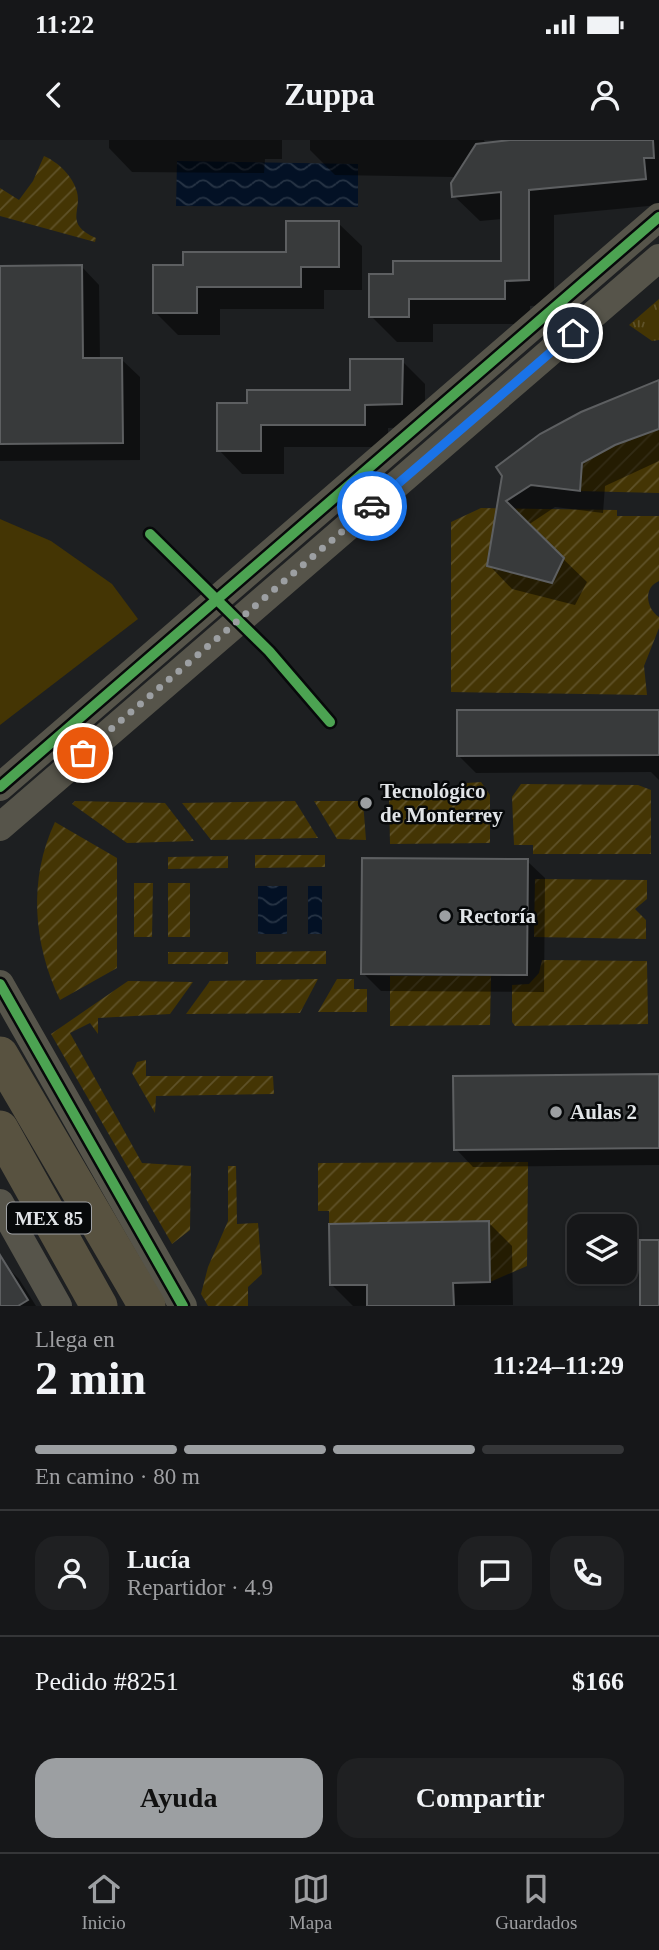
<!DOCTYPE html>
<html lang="es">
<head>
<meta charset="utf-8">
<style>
  :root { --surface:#161719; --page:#1f2022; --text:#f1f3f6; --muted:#9e9fa2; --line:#353638; --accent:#9c9fa2 }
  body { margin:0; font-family:Georgia,serif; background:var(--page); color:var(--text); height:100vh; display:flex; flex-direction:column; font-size:26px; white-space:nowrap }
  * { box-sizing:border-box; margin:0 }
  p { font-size:23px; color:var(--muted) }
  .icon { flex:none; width:38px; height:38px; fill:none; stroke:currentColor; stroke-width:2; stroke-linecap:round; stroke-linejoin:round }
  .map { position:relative; height:1166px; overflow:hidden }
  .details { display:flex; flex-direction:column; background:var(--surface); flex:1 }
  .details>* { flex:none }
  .buttons { position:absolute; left:567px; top:1074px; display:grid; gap:14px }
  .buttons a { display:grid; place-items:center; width:70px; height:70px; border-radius:14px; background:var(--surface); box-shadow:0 2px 5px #0004,0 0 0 2px var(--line); font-size:35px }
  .pin { position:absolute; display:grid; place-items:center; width:60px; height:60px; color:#fff; margin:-30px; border:4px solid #fff; border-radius:50%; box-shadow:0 2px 7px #0007 }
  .courier { position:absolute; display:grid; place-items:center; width:70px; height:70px; margin:-35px; border:5px solid #1a73e8; border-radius:50%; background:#fff; color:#222; box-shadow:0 2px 9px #0007 }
  .headline em { font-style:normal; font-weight:700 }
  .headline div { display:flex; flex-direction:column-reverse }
  .headline { display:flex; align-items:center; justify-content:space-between; height:119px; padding:0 35px }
  h1 { font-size:46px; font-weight:700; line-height:52px }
  .bar { display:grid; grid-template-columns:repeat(4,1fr); gap:10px 7px; align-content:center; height:84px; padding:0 35px }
  .bar i { height:9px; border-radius:5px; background:var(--line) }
  .bar .active { background:var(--accent) }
  .bar p { grid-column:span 4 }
  .line { display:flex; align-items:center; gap:18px; padding:0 35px; border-top:2px solid var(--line) }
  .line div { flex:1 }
  .round { display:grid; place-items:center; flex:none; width:74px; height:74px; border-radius:21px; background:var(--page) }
  .cta { display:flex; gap:14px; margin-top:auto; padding:14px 35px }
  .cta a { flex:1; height:80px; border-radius:21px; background:var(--accent); color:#111; font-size:28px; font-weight:700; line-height:80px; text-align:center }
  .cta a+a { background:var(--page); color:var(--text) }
  .status { display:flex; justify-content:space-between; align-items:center; height:49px; padding:0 35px; background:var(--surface); direction:ltr }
  .status svg { height:19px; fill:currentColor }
  header { display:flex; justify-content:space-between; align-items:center; height:91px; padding:0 35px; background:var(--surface); font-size:32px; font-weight:700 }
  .tab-bar { display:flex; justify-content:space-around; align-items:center; height:98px; border-top:2px solid var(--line); background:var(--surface); font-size:19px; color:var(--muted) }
  .tab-bar a { display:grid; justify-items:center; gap:4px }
  .tab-bar .active { color:var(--accent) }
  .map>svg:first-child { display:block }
  .grass { fill:url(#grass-tufts) }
  .garden { fill:url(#garden-furrows) }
  .pitch { fill:#443504 }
  .water { fill:url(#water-waves) }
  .shadow { fill:#0007 }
  .building { fill:#383a3b; stroke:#5d5f61; stroke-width:2 }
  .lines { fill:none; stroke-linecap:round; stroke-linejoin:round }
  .tertiary { stroke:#56544a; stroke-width:28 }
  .trunk { stroke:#585240; stroke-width:37 }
  .cycleway-casing { stroke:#07090a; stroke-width:15 }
  .cycleway { stroke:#4ca352; stroke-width:10 }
  .done { stroke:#9c9fa2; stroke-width:7; stroke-dasharray:0 12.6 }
  .route { stroke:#1a73e8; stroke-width:9 }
  .poi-dot { fill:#9c9fa2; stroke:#07090a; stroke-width:2.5 }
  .labels { text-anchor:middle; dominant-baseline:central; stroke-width:5; stroke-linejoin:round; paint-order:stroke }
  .shield { fill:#07090a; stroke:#a0a2a5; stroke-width:2 }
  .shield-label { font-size:19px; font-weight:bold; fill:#e1e4e7 }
  .poi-label { font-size:21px; font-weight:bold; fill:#e1e4e7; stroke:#07090a; text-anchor:start }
</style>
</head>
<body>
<div class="status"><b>11:22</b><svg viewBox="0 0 49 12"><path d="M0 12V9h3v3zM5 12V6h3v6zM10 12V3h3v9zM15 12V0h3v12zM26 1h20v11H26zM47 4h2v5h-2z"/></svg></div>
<header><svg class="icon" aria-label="back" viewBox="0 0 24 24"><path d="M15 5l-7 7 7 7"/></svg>Zuppa<svg class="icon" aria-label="person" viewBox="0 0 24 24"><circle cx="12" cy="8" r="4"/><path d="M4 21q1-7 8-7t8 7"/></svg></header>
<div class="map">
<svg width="659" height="1166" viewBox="0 0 659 1166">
  <defs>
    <pattern id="grass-tufts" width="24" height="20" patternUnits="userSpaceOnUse" patternTransform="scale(1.75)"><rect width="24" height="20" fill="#443504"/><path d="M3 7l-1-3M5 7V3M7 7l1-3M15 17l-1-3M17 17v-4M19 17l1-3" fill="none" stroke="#5f5229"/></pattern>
    <pattern id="garden-furrows" width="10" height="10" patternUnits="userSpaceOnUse" patternTransform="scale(1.75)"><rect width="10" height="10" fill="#443504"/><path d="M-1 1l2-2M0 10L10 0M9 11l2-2" fill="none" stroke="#5f5229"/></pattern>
    <pattern id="water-waves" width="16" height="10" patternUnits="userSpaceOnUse" patternTransform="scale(1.75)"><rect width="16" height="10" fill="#031125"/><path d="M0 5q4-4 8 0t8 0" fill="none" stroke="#273445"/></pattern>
  </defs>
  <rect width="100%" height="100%" fill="#1d1f21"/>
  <path class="grass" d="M659 159V200L652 201 629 185Z"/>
  <g class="garden">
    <path d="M44 16C58 22 73 36 77 52 82 71 64 84 96 98L95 102 0 76V48L19 60 33 41Z"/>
    <path d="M659 289V353L578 351 582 323 615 305Z"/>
    <path d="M481 368 617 370V376H659V441C643 448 646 468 659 477V488L644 526 647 555 451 552V382Z"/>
    <path d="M481 642 490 655V703L390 704 389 658 449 657 467 643Z"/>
    <path d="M521 644 638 645 651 650V714H533V705H514L512 657Z"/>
    <path d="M75 661 165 663 194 701 127 703 72 664Z"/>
    <path d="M295 661 318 698 211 700 182 663Z"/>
    <path d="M314 661H363L366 700 337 699Z"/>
    <path d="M55 682 117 718V828L60 860C33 804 28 739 55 682Z"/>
    <path d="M255 715H325V727L255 728Z"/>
    <path d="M228 716V728L168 729V717Z"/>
    <path d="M535 739 647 740V759L635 769 646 780V799L534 797Z"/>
    <path d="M134 743H153L152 797H134Z"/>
    <rect x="168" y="743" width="22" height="54"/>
    <path d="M326 811V824H256V812Z"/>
    <rect x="168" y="812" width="60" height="12"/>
    <path d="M542 820 647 821 648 884 515 886 512 882V845L529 844 539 833Z"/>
    <path d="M390 836H491L490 885 390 886Z"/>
    <path d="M318 839 300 873 186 874 210 841Z"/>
    <path d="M337 839H354V849H367V872H318Z"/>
    <path d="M128 841 193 842 170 874 98 878V894L90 883 70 893 142 1023 191 1026 190 1090 172 1104 51 894Z"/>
    <path d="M146 920V936H273L274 954 156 956 155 973 132 933 137 922Z"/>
    <path d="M528 1022 527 1126 490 1142 488 1081 329 1084V1071H318V1023Z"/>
    <path d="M228 1026H236L237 1084 258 1083 262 1134 248 1147V1166H208L201 1154 208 1127 228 1081Z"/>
  </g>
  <path class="pitch" d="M0 379 51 401 112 444 138 479 0 585Z"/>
  <g class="water">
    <path d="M177 21 358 24V67L176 66Z"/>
    <rect x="258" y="746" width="29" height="48"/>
    <rect x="308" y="746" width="14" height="48"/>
  </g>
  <g class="shadow">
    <path d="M109 0H282V19H265L264 33 132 32 109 8Z"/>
    <path d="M310 0H484L485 4 526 0H659V65L554 75V165L530 166V184H433V202H397L371 176 395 136 502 123V79L480 81 454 56 453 37 335 35 310 10Z"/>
    <path d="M338 83 362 106V150H324V169H220V195H178L155 172 185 127 288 114Z"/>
    <path d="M0 127H82L99 145 100 220H122L140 237V320L0 321Z"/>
    <path d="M402 221 425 244V287L388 288V307H284V334H242L219 310 249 265 352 252Z"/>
    <path d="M659 242V321L605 346 603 373 555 367 528 385 587 442 575 465 512 449 489 425 504 336Z"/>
    <path d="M659 571V640L651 632 476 633 458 615Z"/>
    <path d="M527 721 545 738 544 852 381 851 363 833Z"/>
    <path d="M659 936V1025L473 1027 456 1009Z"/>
    <path d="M488 1082 512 1106 513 1165 353 1166 332 1145Z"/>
    <path d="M4 1124 19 1139 36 1166H0V1126Z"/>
  </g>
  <g class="building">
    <path d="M510 0H653L654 18H644L646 39 529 50V140L505 141V159H409V177H369V134H393V121H501V52L452 57 451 43 476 4Z"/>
    <path d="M286 81H339V127H301V147H197V173H153V125H183V112H286Z"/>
    <path d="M82 125 83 218H122L123 303 0 304V126Z"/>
    <path d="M350 219H403L402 264 365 265V285H261V311H217V263H247V250H350Z"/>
    <path d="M659 240V289L615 305 582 323 580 351 531 345 506 361 564 418 552 443 487 426 502 336 496 327 540 294 581 272Z"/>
    <path d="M457 570H659V615L457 616Z"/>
    <path d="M362 718 528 719 527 835 361 834Z"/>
    <path d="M659 934V1008L454 1010 453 936Z"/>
    <path d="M489 1081 490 1142 453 1143 454 1166H367V1145H330L329 1084Z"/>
    <rect x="640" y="1100" width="19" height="66"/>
    <path d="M0 1115 28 1160 18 1166H0Z"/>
  </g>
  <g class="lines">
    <g class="tertiary">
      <path d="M0 647 659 77"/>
      <path d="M0 687 659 118"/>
      <path d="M0 844 183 1166"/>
      <path d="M0 1063 58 1166"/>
    </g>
    <g class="trunk">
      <path d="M0 915 147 1166"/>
      <path d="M0 989 99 1166"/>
    </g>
    <g class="cycleway-casing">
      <g id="cycleway">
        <path d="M150 394 269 511 330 582"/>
        <path d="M0 647 659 77"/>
        <path d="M0 844 183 1166"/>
      </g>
    </g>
    <use href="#cycleway" class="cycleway"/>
  </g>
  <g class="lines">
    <path class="done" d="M83 613 372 366"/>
    <path class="route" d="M372 366 573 193"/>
  </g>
  <g class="poi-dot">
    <circle cx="366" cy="663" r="7"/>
    <circle cx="445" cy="776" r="7"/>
    <circle cx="556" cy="972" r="7"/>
  </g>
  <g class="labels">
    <rect class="shield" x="7" y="1062.5" width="84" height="31" rx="5"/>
    <g class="shield-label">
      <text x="49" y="1078">MEX 85</text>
    </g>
    <g class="poi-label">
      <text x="380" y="651">Tecnológico<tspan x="380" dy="24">de Monterrey</tspan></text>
      <text x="459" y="776">Rectoría</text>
      <text x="570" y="972">Aulas 2</text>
    </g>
  </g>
</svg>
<div class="buttons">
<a><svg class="icon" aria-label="layers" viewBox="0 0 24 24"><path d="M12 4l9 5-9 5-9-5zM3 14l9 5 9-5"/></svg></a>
</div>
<div class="pin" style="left:83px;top:613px;background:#ea580c"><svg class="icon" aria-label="bag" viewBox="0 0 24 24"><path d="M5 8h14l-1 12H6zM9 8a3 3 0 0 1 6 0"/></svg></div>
<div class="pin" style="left:573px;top:193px;background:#1f2937"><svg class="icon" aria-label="home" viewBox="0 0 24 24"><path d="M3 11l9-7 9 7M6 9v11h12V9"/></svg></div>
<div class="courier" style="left:372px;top:366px"><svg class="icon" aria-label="car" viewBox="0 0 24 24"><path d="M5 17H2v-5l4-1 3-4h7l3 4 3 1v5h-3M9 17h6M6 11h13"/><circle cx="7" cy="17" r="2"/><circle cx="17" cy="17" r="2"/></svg></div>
</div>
<section class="details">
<div class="headline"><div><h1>2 min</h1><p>Llega en</p></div><em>11:24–11:29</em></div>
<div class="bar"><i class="active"></i><i class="active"></i><i class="active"></i><i></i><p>En camino · 80 m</p></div>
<div class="line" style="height:126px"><a class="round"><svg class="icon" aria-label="person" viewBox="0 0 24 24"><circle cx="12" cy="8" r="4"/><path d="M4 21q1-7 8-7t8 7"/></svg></a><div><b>Lucía</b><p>Repartidor · 4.9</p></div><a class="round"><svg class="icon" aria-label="chat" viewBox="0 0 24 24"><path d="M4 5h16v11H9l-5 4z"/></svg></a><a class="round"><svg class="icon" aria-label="phone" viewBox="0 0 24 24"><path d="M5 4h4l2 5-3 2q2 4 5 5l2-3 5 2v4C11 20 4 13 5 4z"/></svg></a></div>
<div class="line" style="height:91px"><div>Pedido #8251</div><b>$166</b></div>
<div class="cta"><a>Ayuda</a><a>Compartir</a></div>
</section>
<nav class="tab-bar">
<a class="active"><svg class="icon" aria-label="home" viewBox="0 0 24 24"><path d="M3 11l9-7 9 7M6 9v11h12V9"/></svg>Inicio</a>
<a><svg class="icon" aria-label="map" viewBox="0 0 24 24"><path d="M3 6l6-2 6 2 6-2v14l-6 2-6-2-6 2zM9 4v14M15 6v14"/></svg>Mapa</a>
<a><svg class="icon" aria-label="saved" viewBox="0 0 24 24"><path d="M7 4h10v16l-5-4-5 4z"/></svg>Guardados</a>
</nav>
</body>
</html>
